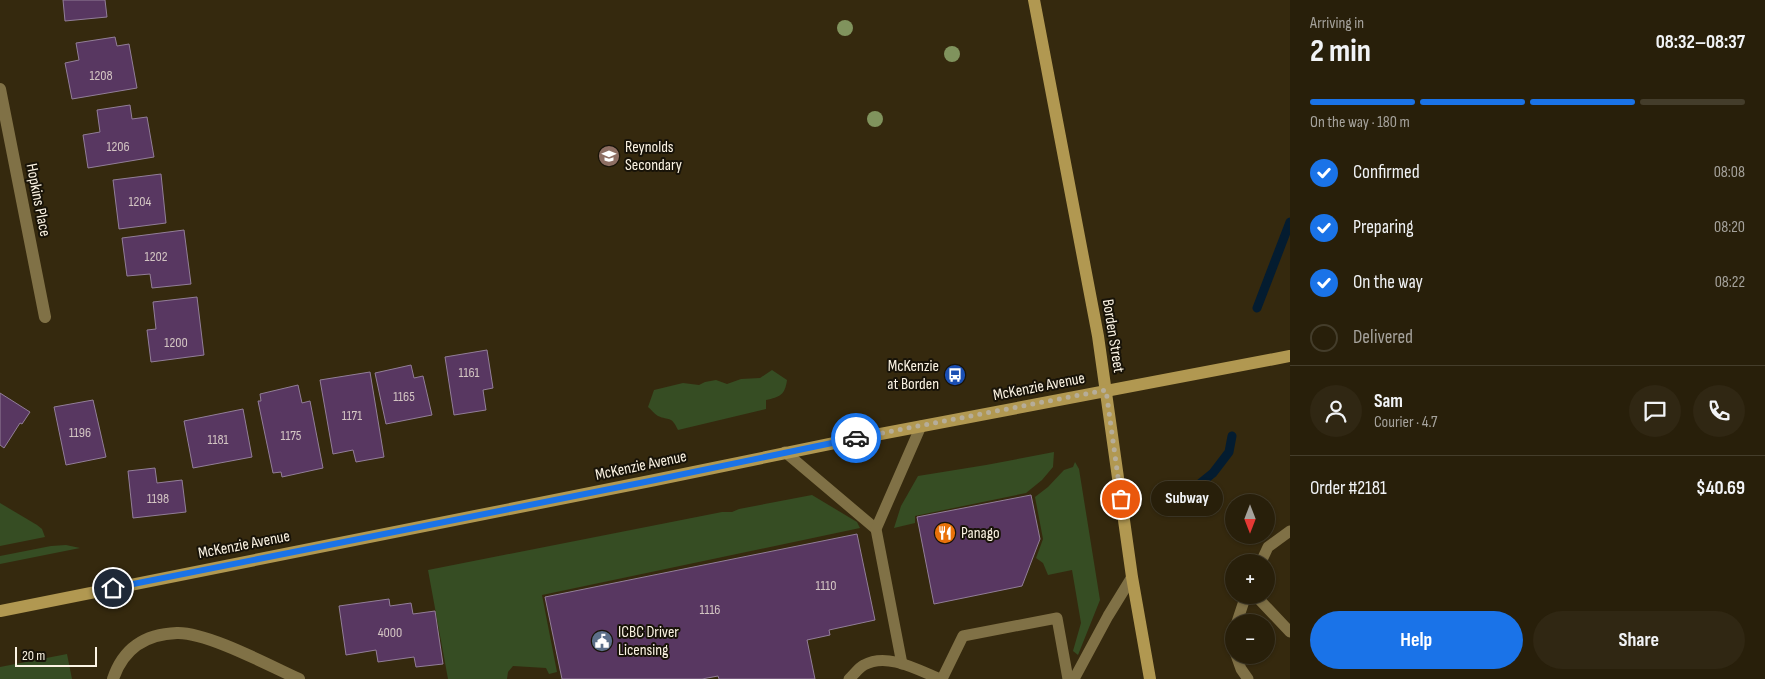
<!DOCTYPE html>
<html lang="en">
<head>
<meta charset="utf-8">
<style>
  :root { --surface:#281f0a; --page:#302713; --text:#f1f3f6; --muted:#a5a29c; --line:#443d2b; --accent:#1a73e8 }
  body { margin:0; font-family:"Sofia Sans Condensed",sans-serif; background:var(--page); color:var(--text); height:100vh; display:flex; flex-direction:column; font-size:19px; white-space:nowrap }
  * { box-sizing:border-box; margin:0 }
  p { font-size:16px; color:var(--muted) }
  .icon { flex:none; width:28px; height:28px; fill:none; stroke:currentColor; stroke-width:2; stroke-linecap:round; stroke-linejoin:round }
  .map { position:relative; flex:1; overflow:hidden }
  .details { display:flex; flex-direction:column; background:var(--surface); width:475px }
  .details>* { flex:none }
  .needle { width:32px; rotate:180deg }
  .buttons { position:absolute; left:1225px; top:494px; display:grid; gap:10px }
  .buttons a { display:grid; place-items:center; width:50px; height:50px; border-radius:50%; background:var(--surface); box-shadow:0 1px 4px #0004,0 0 0 1px var(--line); font-size:25px }
  .scale { position:absolute; left:15px; bottom:12px; width:82px; box-sizing:border-box; padding-left:5px; border:2px solid #fcf4e4; border-top:0; font-size:14px; line-height:18px; white-space:nowrap; color:#fcf4e4; -webkit-text-stroke:4px #181308; paint-order:stroke }
  .pin { position:absolute; display:grid; place-items:center; width:42px; height:42px; color:#fff; margin:-21px; border:2px solid #fff; border-radius:50%; box-shadow:0 1px 5px #0007 }
  .courier { position:absolute; display:grid; place-items:center; width:50px; height:50px; margin:-25px; border:4px solid #1a73e8; border-radius:50%; background:#fff; color:#222; box-shadow:0 1px 6px #0007 }
  .bubble { position:absolute; height:35px; border-radius:18px; background:var(--surface); box-shadow:0 1px 4px #0004,0 0 0 1px var(--line); font-size:16px; font-weight:700; line-height:35px; text-align:center }
  .head em { font-style:normal; font-weight:700 }
  .head div { display:flex; flex-direction:column-reverse }
  .head { display:flex; align-items:center; justify-content:space-between; height:85px; padding:0 20px }
  h1 { font-size:32px; font-weight:700; line-height:38px }
  .bar { display:grid; grid-template-columns:repeat(4,1fr); gap:8px 5px; align-content:center; height:60px; padding:0 20px }
  .bar i { height:6px; border-radius:4px; background:var(--line) }
  .bar .current { background:var(--accent) }
  .bar p { grid-column:span 4 }
  .line { display:flex; align-items:center; gap:12px; padding:0 20px; border-top:1px solid var(--line) }
  .line div { flex:1 }
  .round { display:grid; place-items:center; flex:none; width:52px; height:52px; border-radius:26px; background:var(--page) }
  ol { padding:0 20px; list-style:none }
  li { display:flex; align-items:center; gap:15px; height:55px }
  li p { margin-inline-start:auto }
  li .icon { padding:5px; border-radius:50%; background:var(--accent); color:#fff; stroke-width:4 }
  li:last-child { color:var(--muted) }
  li i { width:28px; height:28px; border:2px solid var(--line); border-radius:50% }
  .button { display:flex; gap:10px; margin-top:auto; padding:10px 20px }
  .button a { flex:1; height:58px; border-radius:30px; background:var(--accent); color:#fff; font-size:20px; font-weight:700; line-height:58px; text-align:center }
  .button a+a { background:var(--page); color:var(--text) }
  main { display:flex; flex:1; min-height:0 }
  .map>svg:first-child { display:block }
  .green { fill:#364d23 }
  .lines { fill:none; stroke-linecap:round; stroke-linejoin:round }
  .stream { stroke:#041c30; stroke-width:9 }
  .building { fill:#583761; stroke:#927e98 }
  .lane { stroke:#807146; stroke-width:11 }
  .street { stroke:#807146; stroke-width:12 }
  .secondary { stroke:#b19851; stroke-width:12 }
  .tree { fill:#80935d }
  .done { stroke:#b6ad99; stroke-width:5; stroke-dasharray:0 9 }
  .route { stroke:#1a73e8; stroke-width:6 }
  .labels { text-anchor:middle; dominant-baseline:central; stroke-width:4; stroke-linejoin:round; paint-order:stroke }
  .number-label { font-size:14px; fill:#d3c5c3 }
  .poi-label { font-size:16px; fill:#fcf4e4; stroke:#181308; text-anchor:start }
  .street-label { font-size:16px; fill:#fcf4e4; stroke:#181308 }
</style>
</head>
<body>
<main>
<div class="map">
<svg width="1290" height="679" viewBox="0 0 1290 679">
  <rect width="100%" height="100%" fill="#35290e"/>
  <g class="green">
    <path d="M772 370 787 380C785 395 780 397 766 400V409L678 430C671 415 669 421 658 416 654 414 651 409 648 407L654 390 683 383 699 385 705 382 716 380 727 384 741 379 760 378Z"/>
    <path d="M1054 452 1053 467 1042 480 1026 493 915 516V523L894 528 901 506 918 476 986 465Z"/>
    <path d="M1075 462 1079 469 1100 600 1078 655 1073 651 1081 623 1072 570 1048 575 1043 563 1036 558 1043 539 1035 497 1048 487 1064 470 1073 467Z"/>
    <path d="M812 495 857 522 860 528 542 595 557 672 549 674 546 668 513 666 508 672 507 679H448L428 570 722 512H732L739 509Z"/>
    <path d="M0 503 37 525 42 529 45 537 0 546Z"/>
    <path d="M66 545 80 548 0 564V556L51 546Z"/>
    <path d="M67 654 72 679H0V667Z"/>
  </g>
  <g class="lines">
    <g class="stream">
      <path d="M1257 308 1290 222"/>
      <path d="M1181 499 1213 473 1229 452 1232 436"/>
    </g>
  </g>
  <g class="building">
    <path d="M63 0H105L107 17 65 21Z"/>
    <path d="M115 37 117 46 129 44 137 88 72 99 65 63 79 60 76 43Z"/>
    <path d="M130 105 132 119 147 117 154 157 88 168 83 135 100 132 97 110Z"/>
    <path d="M161 174 166 223 119 229 113 180Z"/>
    <path d="M184 230 191 284 152 288 150 274 127 276 122 238Z"/>
    <path d="M197 297 204 355 151 362 147 330 156 329 153 302Z"/>
    <path d="M487 350 493 388 483 390 486 410 454 415 445 357Z"/>
    <path d="M411 365 414 378 423 376 432 415 386 424 375 373Z"/>
    <path d="M370 372 384 457 356 462 353 450 333 454 320 380Z"/>
    <path d="M298 385 302 403 310 401 323 468 282 477 281 472 273 473 258 401H261L260 394Z"/>
    <path d="M0 393 30 412 22 424 20 423 4 448 0 445Z"/>
    <path d="M93 400 106 457 66 465 54 407Z"/>
    <path d="M243 409 252 457 193 468 184 421Z"/>
    <path d="M155 468 157 483 182 480 186 512 133 518 128 471Z"/>
    <path d="M1031 495 1040 539 1022 586 934 604 917 517Z"/>
    <path d="M857 534 875 620 829 630 830 635 807 640 815 679H719L718 676 702 679H562L545 597Z"/>
    <path d="M389 599 390 606 411 603 413 614 435 611 443 664 416 667 414 657 378 662 376 650 346 655 339 606Z"/>
  </g>
  <g class="lines">
    <g class="lane">
      <path d="M785 452 876 529"/>
      <path d="M1261 562 1268 547 1290 531"/>
      <path d="M1255 595 1290 632"/>
      <path d="M1237 622 1246 595"/>
      <path d="M1236 655 1241 669 1248 679"/>
      <path d="M902 664 876 529 921 426"/>
      <path d="M849 679C854 675 858 668 864 665 887 652 918 670 940 679"/>
      <path d="M942 679 963 636 1057 618 1068 679"/>
      <path d="M1074 679 1108 616 1132 577"/>
    </g>
    <g class="street">
      <path d="M0 89 45 317"/>
      <path d="M113 679C123 649 145 634 177 633 207 632 270 666 299 679"/>
    </g>
    <g class="secondary">
      <path d="M1034 0 1098 336 1132 577 1150 679"/>
      <path d="M0 611 655 480 854 439 1290 356"/>
    </g>
  </g>
  <g class="tree">
    <circle cx="845" cy="28" r="8"/>
    <circle cx="952" cy="54" r="8"/>
    <circle cx="875" cy="119" r="8"/>
  </g>
  <g class="lines">
    <path class="done" d="M856 438 1106 390 1121 499"/>
    <path class="route" d="M113 588 655 480 856 438"/>
  </g>
  <defs>
    <g id="school-disc" transform="scale(1.125)"><circle r="9.5" fill="#8d6e63" stroke="#181308"/><path d="M0-5L7-2L0 1L-7-2ZM-4 1L0 2.5L4 1V4Q0 6-4 4Z" fill="#fff"/></g>
    <g id="bus-disc" transform="scale(1.125)"><circle r="9.5" fill="#1a4fb4" stroke="#181308"/><path d="M-5-6H5V4H4V6H2V4H-2V6H-4V4H-5ZM-3.5-4V0h7V-4ZM-3.5 1.2v1.5H-2V1.2ZM2 1.2v1.5H3.5V1.2Z" fill="#fff"/></g>
    <g id="restaurant-disc" transform="scale(1.125)"><circle r="9.5" fill="#e8710a" stroke="#181308"/><path d="M-5-6h1v4h1v-4h1v4h1v-4h1v5L-1.5 .5V6h-2V.5L-5-1ZM5-6V6H3V1.5H1.5Q1.5-4 5-6Z" fill="#fff"/></g>
    <g id="civic-disc" transform="scale(1.125)"><circle r="9.5" fill="#5c6f8a" stroke="#181308"/><path d="M-.6-6.5H3V-4.5H.6V-3L4-1V1h2V6H-6V1h2V-1L-.6-3ZM-1.2 2.5V6h2.4V2.5Z" fill="#fff"/></g>
  </defs>
  <g fill-rule="evenodd">
    <use href="#school-disc" x="609" y="156"/>
    <use href="#bus-disc" x="955" y="375"/>
    <use href="#restaurant-disc" x="945" y="533"/>
    <use href="#civic-disc" x="602" y="641"/>
  </g>
  <g class="labels">
    <g class="number-label">
      <text x="101" y="75">1208</text>
      <text x="118" y="146">1206</text>
      <text x="140" y="201">1204</text>
      <text x="156" y="256">1202</text>
      <text x="176" y="342">1200</text>
      <text x="469" y="372">1161</text>
      <text x="404" y="396">1165</text>
      <text x="352" y="415">1171</text>
      <text x="80" y="432">1196</text>
      <text x="291" y="435">1175</text>
      <text x="218" y="439">1181</text>
      <text x="158" y="498">1198</text>
      <text x="826" y="585">1110</text>
      <text x="710" y="609">1116</text>
      <text x="390" y="632">4000</text>
    </g>
    <g class="poi-label">
      <text x="625" y="147">Reynolds<tspan x="625" dy="18">Secondary</tspan></text>
      <text x="939" y="366" text-anchor="end">McKenzie<tspan x="939" dy="18">at Borden</tspan></text>
      <text x="961" y="533">Panago</text>
      <text x="618" y="632">ICBC Driver<tspan x="618" dy="18">Licensing</tspan></text>
    </g>
    <g class="street-label">
      <text transform="translate(38 200) rotate(79)">Hopkins Place</text>
      <text transform="translate(1113 336) rotate(81)">Borden Street</text>
      <text transform="translate(1039 387) rotate(-11)">McKenzie Avenue</text>
      <text transform="translate(641 466) rotate(-12)">McKenzie Avenue</text>
      <text transform="translate(244 545) rotate(-11)">McKenzie Avenue</text>
    </g>
  </g>
</svg>
<div class="buttons">
<a><svg class="needle" viewBox="-14 -14 28 28"><path d="M0-13l5 13h-10z" fill="#e53935"/><path d="M0 13l5-13h-10z" fill="#a5a29c"/></svg></a>
<a>+</a>
<a>−</a>
</div>
<div class="scale">20 m</div>
<div class="pin" style="left:1121px;top:499px;background:#ea580c"><svg class="icon" aria-label="bag" viewBox="0 0 24 24"><path d="M5 8h14l-1 12H6zM9 8a3 3 0 0 1 6 0"/></svg></div>
<div class="pin" style="left:113px;top:588px;background:#1f2937"><svg class="icon" aria-label="home" viewBox="0 0 24 24"><path d="M3 11l9-7 9 7M6 9v11h12V9"/></svg></div>
<div class="courier" style="left:856px;top:438px"><svg class="icon" aria-label="car" viewBox="0 0 24 24"><path d="M5 17H2v-5l4-1 3-4h7l3 4 3 1v5h-3M9 17h6M6 11h13"/><circle cx="7" cy="17" r="2"/><circle cx="17" cy="17" r="2"/></svg></div>
<div class="bubble" style="left:1151px;top:481px;width:72px">Subway</div>
</div>
<section class="details">
<div class="head"><div><h1>2 min</h1><p>Arriving in</p></div><em>08:32–08:37</em></div>
<div class="bar"><i class="current"></i><i class="current"></i><i class="current"></i><i></i><p>On the way · 180 m</p></div>
<ol>
<li><svg class="icon" aria-label="check" viewBox="0 0 24 24"><path d="M5 12l5 5 9-10"/></svg>Confirmed<p>08:08</p></li>
<li><svg class="icon" aria-label="check" viewBox="0 0 24 24"><path d="M5 12l5 5 9-10"/></svg>Preparing<p>08:20</p></li>
<li><svg class="icon" aria-label="check" viewBox="0 0 24 24"><path d="M5 12l5 5 9-10"/></svg>On the way<p>08:22</p></li>
<li><i></i>Delivered</li>
</ol>
<div class="line" style="height:90px"><a class="round"><svg class="icon" aria-label="person" viewBox="0 0 24 24"><circle cx="12" cy="8" r="4"/><path d="M4 21q1-7 8-7t8 7"/></svg></a><div><b>Sam</b><p>Courier · 4.7</p></div><a class="round"><svg class="icon" aria-label="chat" viewBox="0 0 24 24"><path d="M4 5h16v11H9l-5 4z"/></svg></a><a class="round"><svg class="icon" aria-label="phone" viewBox="0 0 24 24"><path d="M5 4h4l2 5-3 2q2 4 5 5l2-3 5 2v4C11 20 4 13 5 4z"/></svg></a></div>
<div class="line" style="height:65px"><div>Order #2181</div><b>$40.69</b></div>
<div class="button"><a>Help</a><a>Share</a></div>
</section>
</main>
</body>
</html>
